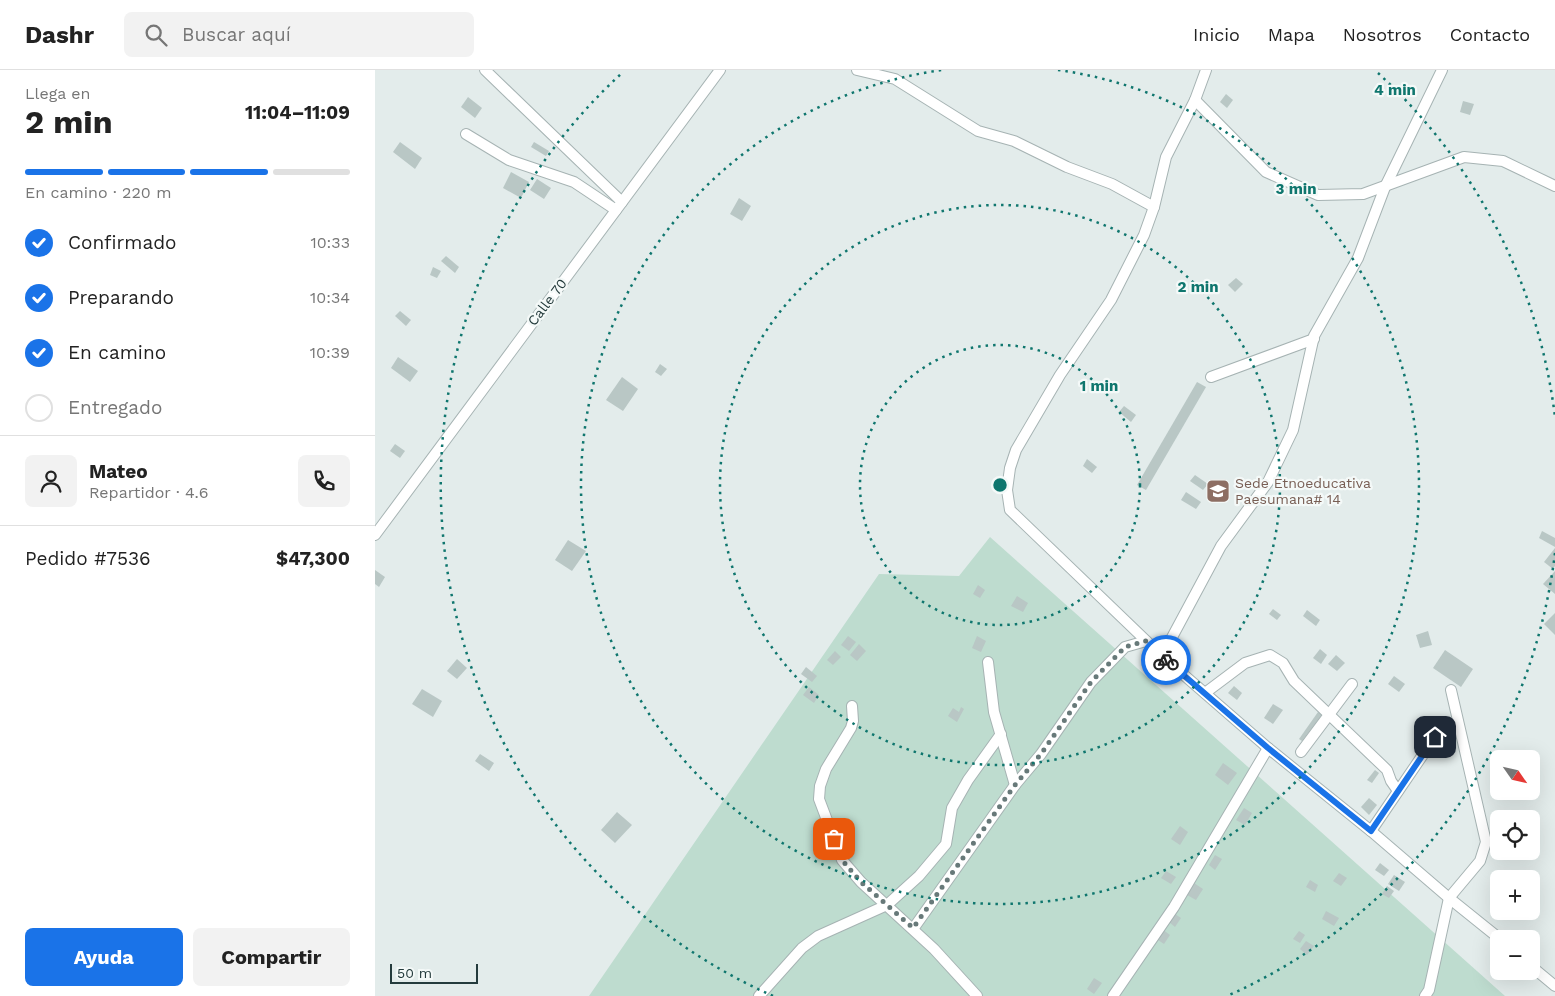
<!DOCTYPE html>
<html lang="es">
<head>
<meta charset="utf-8">
<style>
  :root { --surface:#fff; --page:#f2f2f2; --text:#222; --muted:#767676; --line:#e0e0e0; --accent:#1a73e8 }
  body { margin:0; font-family:"Work Sans",sans-serif; background:var(--page); color:var(--text); height:100vh; display:flex; flex-direction:column; font-size:19px; white-space:nowrap }
  * { box-sizing:border-box; margin:0 }
  p { font-size:16px; color:var(--muted) }
  .icon { flex:none; width:28px; height:28px; fill:none; stroke:currentColor; stroke-width:2; stroke-linecap:round; stroke-linejoin:round }
  .map { position:relative; flex:1; overflow:hidden }
  .panel { display:flex; flex-direction:column; background:var(--surface); width:375px }
  .panel>* { flex:none }
  .needle { width:32px; rotate:124deg }
  .fabs { position:absolute; left:1115px; top:680px; display:grid; gap:10px }
  .fabs a { display:grid; place-items:center; width:50px; height:50px; border-radius:8px; background:var(--surface); box-shadow:0 5px 20px #0002; font-size:25px }
  .scale { position:absolute; left:15px; bottom:12px; width:88px; box-sizing:border-box; padding-left:5px; border:2px solid #243b3c; border-top:0; font-size:14px; line-height:18px; white-space:nowrap; color:#243b3c; -webkit-text-stroke:4px #f4f9f8; paint-order:stroke }
  .pin { position:absolute; display:grid; place-items:center; width:42px; height:42px; color:#fff; margin:-21px; border-radius:10px; box-shadow:0 2px 8px #0006 }
  .courier { position:absolute; display:grid; place-items:center; width:50px; height:50px; margin:-25px; border:4px solid #1a73e8; border-radius:50%; background:#fff; color:#222; box-shadow:0 1px 6px #0007 }
  .head em { font-style:normal; font-weight:700 }
  .head div { display:flex; flex-direction:column-reverse }
  .head { display:flex; align-items:center; justify-content:space-between; height:85px; padding:0 25px }
  h1 { font-size:32px; font-weight:700; line-height:38px }
  .bar { display:grid; grid-template-columns:repeat(4,1fr); gap:8px 5px; align-content:center; height:60px; padding:0 25px }
  .bar i { height:6px; border-radius:4px; background:var(--line) }
  .bar .current { background:var(--accent) }
  .bar p { grid-column:span 4 }
  .line { display:flex; align-items:center; gap:12px; padding:0 25px; border-top:1px solid var(--line) }
  .line div { flex:1 }
  .round { display:grid; place-items:center; flex:none; width:52px; height:52px; border-radius:8px; background:var(--page) }
  ol { padding:0 25px; list-style:none }
  li { display:flex; align-items:center; gap:15px; height:55px }
  li p { margin-inline-start:auto }
  li .icon { padding:5px; border-radius:50%; background:var(--accent); color:#fff; stroke-width:4 }
  li:last-child { color:var(--muted) }
  li i { width:28px; height:28px; border:2px solid var(--line); border-radius:50% }
  .action { display:flex; gap:10px; margin-top:auto; padding:10px 25px }
  .action a { flex:1; height:58px; border-radius:8px; background:var(--accent); color:#fff; font-size:20px; font-weight:700; line-height:58px; text-align:center }
  .action a+a { background:var(--page); color:var(--text) }
  header { display:flex; align-items:center; gap:30px; box-sizing:border-box; height:70px; padding:0 25px; background:var(--surface); border-bottom:1px solid var(--line) }
  header strong { font-size:24px }
  nav { display:flex; gap:28px; margin-inline-start:auto; font-size:18px }
  .search { width:350px; height:45px; background:var(--page); display:flex; align-items:center; gap:12px; box-sizing:border-box; padding:0 18px; border-radius:8px; color:var(--muted); font-size:19px }
  main { display:flex; flex:1; min-height:0 }
  .map>svg:first-child { display:block }
  .green { fill:#bedccf }
  .building { fill:#b9c7c5 }
  .lines { fill:none; stroke-linecap:round; stroke-linejoin:round }
  .street-casing { stroke:#a6b3b3; stroke-width:12 }
  .street { stroke:#fff; stroke-width:10 }
  .done { stroke:#677979; stroke-width:5; stroke-dasharray:0 9 }
  .route { stroke:#1a73e8; stroke-width:6 }
  .ring { fill:none; stroke:#0f766e; stroke-width:2.5; stroke-dasharray:2.5 5 }
  .labels { text-anchor:middle; dominant-baseline:central; stroke-width:4.5; stroke-linejoin:round; paint-order:stroke }
  .street-label { font-size:14px; fill:#243b3c; stroke:#f4f9f8 }
  .education-label { font-size:14px; fill:#785e54; stroke:#f4f9f8; text-anchor:start }
  .centre { fill:#0f766e; stroke:#f4f9f8; stroke-width:2.5 }
  .ring-label { font-size:15px; text-anchor:middle; font-weight:bold; fill:#0f766e; stroke:#f4f9f8; stroke-width:4.5; stroke-linejoin:round; paint-order:stroke }
</style>
</head>
<body>
<header>
<strong>Dashr</strong>
<div class="search"><svg class="icon" aria-label="search" viewBox="0 0 24 24"><circle cx="10" cy="10" r="6"/><path d="M15 15l6 6"/></svg>Buscar aquí</div>
<nav><a>Inicio</a><a>Mapa</a><a>Nosotros</a><a>Contacto</a></nav>
</header>
<main>
<section class="panel">
<div class="head"><div><h1>2 min</h1><p>Llega en</p></div><em>11:04–11:09</em></div>
<div class="bar"><i class="current"></i><i class="current"></i><i class="current"></i><i></i><p>En camino · 220 m</p></div>
<ol>
<li><svg class="icon" aria-label="check" viewBox="0 0 24 24"><path d="M5 12l5 5 9-10"/></svg>Confirmado<p>10:33</p></li>
<li><svg class="icon" aria-label="check" viewBox="0 0 24 24"><path d="M5 12l5 5 9-10"/></svg>Preparando<p>10:34</p></li>
<li><svg class="icon" aria-label="check" viewBox="0 0 24 24"><path d="M5 12l5 5 9-10"/></svg>En camino<p>10:39</p></li>
<li><i></i>Entregado</li>
</ol>
<div class="line" style="height:90px"><a class="round"><svg class="icon" aria-label="person" viewBox="0 0 24 24"><circle cx="12" cy="8" r="4"/><path d="M4 21q1-7 8-7t8 7"/></svg></a><div><b>Mateo</b><p>Repartidor · 4.6</p></div><a class="round"><svg class="icon" aria-label="phone" viewBox="0 0 24 24"><path d="M5 4h4l2 5-3 2q2 4 5 5l2-3 5 2v4C11 20 4 13 5 4z"/></svg></a></div>
<div class="line" style="height:65px"><div>Pedido #7536</div><b>$47,300</b></div>
<div class="action"><a>Ayuda</a><a>Compartir</a></div>
</section>
<div class="map">
<svg width="1180" height="926" viewBox="0 0 1180 926">
  <rect width="100%" height="100%" fill="#e3eceb"/>
  <path class="green" d="M615 467 1130 926H214L504 504 584 506Z"/>
  <g class="building">
    <path d="M851 24 858 30 852 38 845 32Z"/>
    <path d="M93 27 107 38 100 48 86 37Z"/>
    <path d="M1088 31 1099 34 1095 45 1085 42Z"/>
    <path d="M25 72 47 88 40 99 18 82Z"/>
    <path d="M159 72 174 81 171 86 156 77Z"/>
    <path d="M136 102 154 112 146 128 128 118Z"/>
    <path d="M162 109 176 118 169 129 155 120Z"/>
    <path d="M364 128 376 136 367 151 355 144Z"/>
    <path d="M71 186 84 197 80 203 66 191Z"/>
    <path d="M58 197 66 201 62 208 55 205Z"/>
    <path d="M861 208 868 214 860 222 853 215Z"/>
    <path d="M25 241 36 250 31 256 20 246Z"/>
    <path d="M23 287 43 301 35 312 16 298Z"/>
    <path d="M285 294 292 299 286 306 280 302Z"/>
    <path d="M247 307 263 319 248 341 231 330Z"/>
    <path d="M822 312 831 317 771 420 762 415Z"/>
    <path d="M749 336 761 345 756 352 744 342Z"/>
    <path d="M20 374 30 381 25 388 15 381Z"/>
    <path d="M712 389 722 397 717 403 708 396Z"/>
    <path d="M820 405 833 414 828 420 815 411Z"/>
    <path d="M811 422 826 432 821 439 806 430Z"/>
    <path d="M1167 461 1180 468V477L1164 468Z"/>
    <path d="M193 470 211 481 197 501 180 490Z"/>
    <path d="M1180 478V496L1178 499 1169 492Z"/>
    <path d="M0 500 10 507 4 517 0 514Z"/>
    <path d="M1180 501V524L1168 514Z"/>
    <path d="M603 515 610 520 605 528 598 524Z"/>
    <path d="M642 526 653 533 648 542 636 536Z"/>
    <path d="M898 539 906 545 902 550 894 544Z"/>
    <path d="M932 540 945 550 941 556 928 546Z"/>
    <path d="M1180 543V565L1169 554Z"/>
    <path d="M1053 561 1057 575 1045 578 1041 565Z"/>
    <path d="M473 566 481 572 474 581 466 575Z"/>
    <path d="M602 566 611 571 606 582 597 578Z"/>
    <path d="M484 574 491 581 482 591 475 585Z"/>
    <path d="M945 579 952 585 946 594 938 588Z"/>
    <path d="M1070 580 1098 599 1086 617 1058 598Z"/>
    <path d="M460 581 466 587 458 595 452 590Z"/>
    <path d="M961 585 970 593 962 601 953 594Z"/>
    <path d="M82 589 92 598 82 609 72 601Z"/>
    <path d="M431 597 442 606 437 612 426 604Z"/>
    <path d="M1019 606 1030 614 1024 622 1013 614Z"/>
    <path d="M859 616 867 623 862 630 853 623Z"/>
    <path d="M434 617 444 625 439 633 428 625Z"/>
    <path d="M47 619 67 631 58 647 37 634Z"/>
    <path d="M898 634 908 640 898 654 889 648Z"/>
    <path d="M586 637 589 639 582 652 573 646 578 638 584 642Z"/>
    <path d="M943 642 947 645 927 671 924 669Z"/>
    <path d="M105 684 119 693 114 701 100 691Z"/>
    <path d="M848 693 862 703 853 715 840 705Z"/>
    <path d="M1000 700 1004 703 997 713 992 710Z"/>
    <path d="M994 728 1002 735 994 745 986 737Z"/>
    <path d="M869 738 877 743 870 755 861 750Z"/>
    <path d="M242 742 257 755 240 773 226 760Z"/>
    <path d="M805 756 813 762 805 775 796 769Z"/>
    <path d="M840 785 847 789 840 800 834 795Z"/>
    <path d="M1005 793 1014 800 1009 806 1000 800Z"/>
    <path d="M791 801 801 807 796 814 786 808Z"/>
    <path d="M964 803 972 808 966 816 958 811Z"/>
    <path d="M1019 805 1030 812 1024 821 1013 814Z"/>
    <path d="M935 810 943 815 940 822 931 817Z"/>
    <path d="M819 813 828 819 821 830 812 825Z"/>
    <path d="M1012 816 1019 821 1014 828 1007 824Z"/>
    <path d="M951 841 964 848 959 856 947 849Z"/>
    <path d="M800 844 806 848 800 857 794 852Z"/>
    <path d="M787 859 795 865 789 874 780 868Z"/>
    <path d="M924 861 930 865 925 873 918 869Z"/>
    <path d="M931 871 939 876 932 885 925 879Z"/>
    <path d="M719 908 727 913 719 924 712 919Z"/>
  </g>
  <g class="lines">
    <g class="street-casing">
      <g id="street">
        <path d="M110 0 247 132"/>
        <path d="M482 0 520 9 603 61 639 71 692 97 737 114 779 137"/>
        <path d="M831 0 820 30 791 87 779 137 769 165 736 230 685 305 641 380 635 398 632 420 635 440 787 586 893 678 996 761 1074 828 1125 869"/>
        <path d="M820 30 891 102 943 125 988 124 1089 87 1128 91 1180 116"/>
        <path d="M91 64 134 90 199 112 241 140"/>
        <path d="M836 307 939 269"/>
        <path d="M0 465 345 0"/>
        <path d="M787 586 846 476 893 412 918 360 939 266 983 188 1010 117 1067 0"/>
        <path d="M613 592 619 642 640 715"/>
        <path d="M830 623 870 593 895 585 908 593 919 611 1012 700 1016 711 1023 721"/>
        <path d="M477 636 478 651 476 658 451 699 445 716 444 729 467 790 486 812 559 879 602 926"/>
        <path d="M926 682 977 614"/>
        <path d="M996 761 1060 667"/>
        <path d="M538 859 640 715 666 684 716 612 750 577 771 571"/>
        <path d="M1156 896 1180 916"/>
        <path d="M384 926 427 878 443 866 512 835 544 806 571 774 577 738 593 710 626 664"/>
        <path d="M738 926 799 837 893 678"/>
        <path d="M1050 926 1054 920 1074 828 1105 791 1111 772 1076 620"/>
      </g>
    </g>
    <use href="#street" class="street"/>
  </g>
  <g class="lines">
    <path class="done" d="M459 769 467 790 486 812 538 858 640 715 666 684 716 612 750 577 771 571 791 590"/>
    <path class="route" d="M791 590 893 678 996 761 1060 667"/>
  </g>
  <g class="ring">
    <circle cx="625" cy="415" r="140"/>
    <circle cx="625" cy="415" r="280"/>
    <path d="M683 0A419 419 0 1 1 567 0"/>
    <path d="M1180 483A559 559 0 0 1 852 926M398 926A559 559 0 0 1 247 3M1003 3A559 559 0 0 1 1180 347"/>
  </g>
  <defs>
    <g id="school-square" transform="scale(1.25)"><rect x="-9" y="-9" width="18" height="18" rx="4" fill="#8d6e63" stroke="#f4f9f8"/><path d="M0-5L7-2L0 1L-7-2ZM-4 1L0 2.5L4 1V4Q0 6-4 4Z" fill="#fff"/></g>
  </defs>
  <g fill-rule="evenodd">
    <use href="#school-square" x="843" y="421"/>
  </g>
  <g class="labels">
    <g class="street-label">
      <text transform="translate(172 232) rotate(-53)">Calle 70</text>
    </g>
    <g class="education-label">
      <text x="860" y="413">Sede Etnoeducativa<tspan x="860" dy="16">Paesumana# 14</tspan></text>
    </g>
  </g>
  <circle cx="625" cy="415" r="8" class="centre"/>
  <g class="ring-label">
    <text x="1020" y="25">4 min</text>
    <text x="921" y="124">3 min</text>
    <text x="823" y="222">2 min</text>
    <text x="724" y="321">1 min</text>
  </g>
</svg>
<div class="fabs">
<a><svg class="needle" viewBox="-14 -14 28 28"><path d="M0-13l5 13h-10z" fill="#e53935"/><path d="M0 13l5-13h-10z" fill="#767676"/></svg></a>
<a><svg class="icon" aria-label="locate" viewBox="0 0 24 24"><circle cx="12" cy="12" r="6"/><path d="M12 2v4M12 18v4M2 12h4M18 12h4"/></svg></a>
<a>+</a>
<a>−</a>
</div>
<div class="scale">50 m</div>
<div class="pin" style="left:459px;top:769px;background:#ea580c"><svg class="icon" aria-label="bag" viewBox="0 0 24 24"><path d="M5 8h14l-1 12H6zM9 8a3 3 0 0 1 6 0"/></svg></div>
<div class="pin" style="left:1060px;top:667px;background:#1f2937"><svg class="icon" aria-label="home" viewBox="0 0 24 24"><path d="M3 11l9-7 9 7M6 9v11h12V9"/></svg></div>
<div class="courier" style="left:791px;top:590px"><svg class="icon" aria-label="bike" viewBox="0 0 24 24"><circle cx="6" cy="16" r="4"/><circle cx="18" cy="16" r="4"/><path d="M6 16l4-8h5l3 8M10 8l3 8H6M13 5h3"/></svg></div>
</div>
</main>
</body>
</html>
